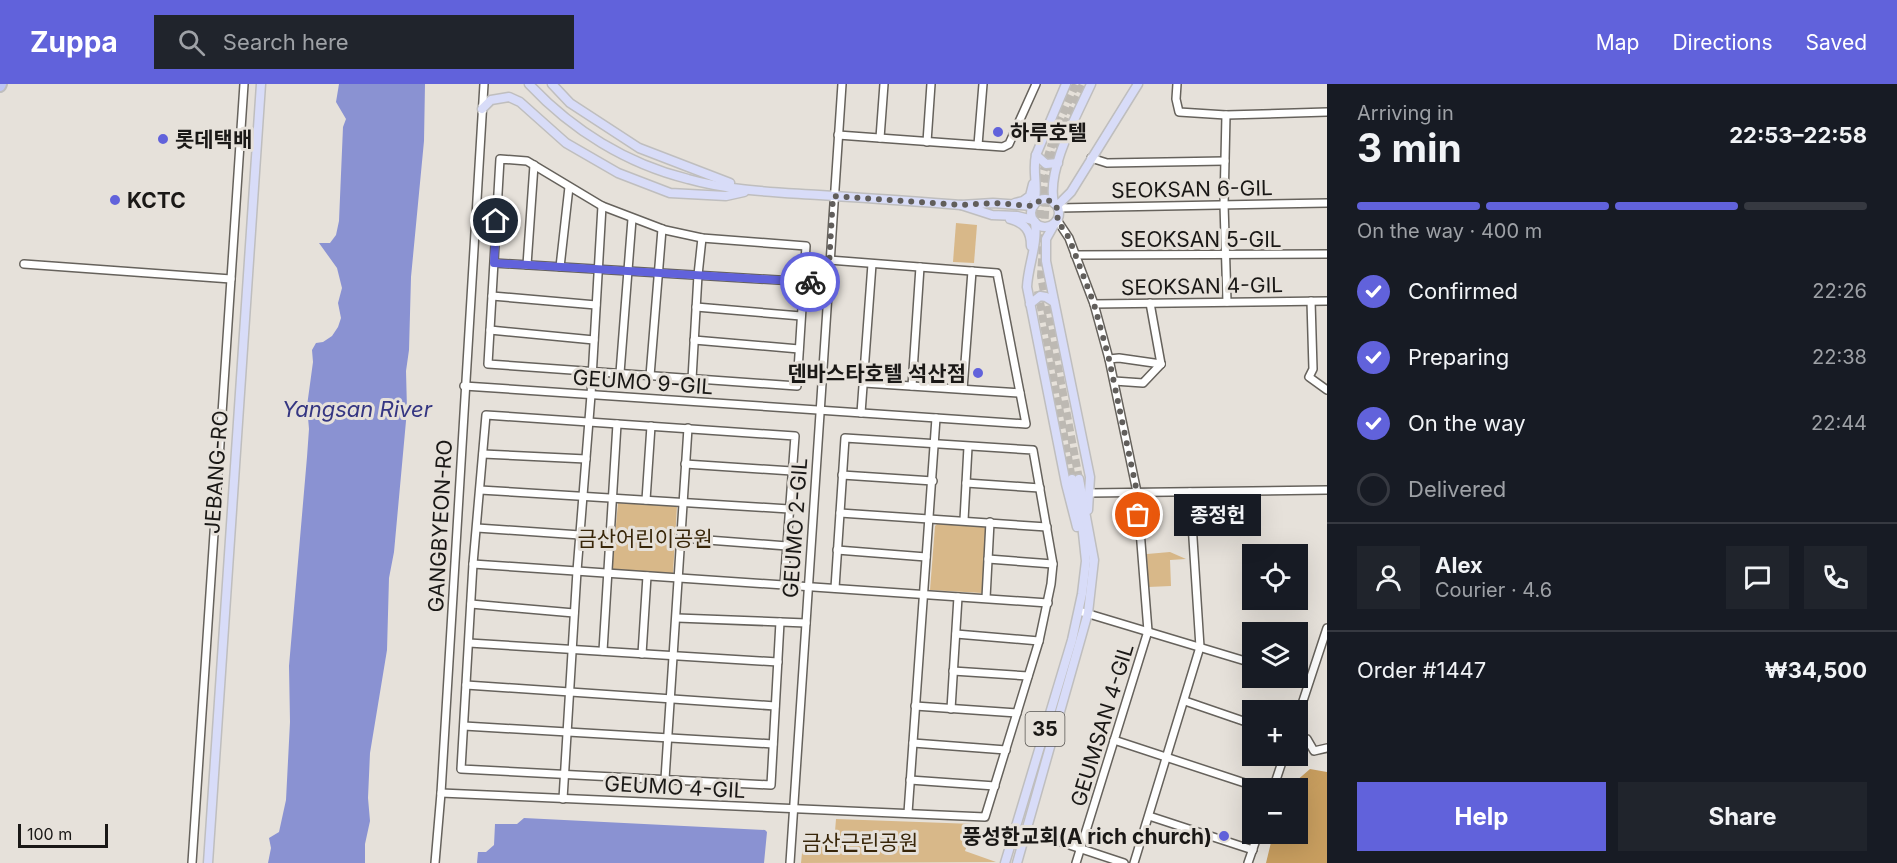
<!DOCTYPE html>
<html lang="en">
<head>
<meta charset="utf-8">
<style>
  :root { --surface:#171b24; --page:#20242c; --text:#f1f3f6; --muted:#9ea1a6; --line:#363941; --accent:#6162db }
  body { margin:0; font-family:Inter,"Noto Sans KR",sans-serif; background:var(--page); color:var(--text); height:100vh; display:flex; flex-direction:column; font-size:22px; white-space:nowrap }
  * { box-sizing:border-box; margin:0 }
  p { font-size:20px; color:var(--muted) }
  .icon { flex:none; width:33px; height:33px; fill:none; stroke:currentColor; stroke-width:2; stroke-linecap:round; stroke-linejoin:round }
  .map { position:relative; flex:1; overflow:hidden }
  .panel { display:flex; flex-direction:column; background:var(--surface); width:570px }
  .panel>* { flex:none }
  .buttons { position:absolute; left:1242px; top:460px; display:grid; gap:12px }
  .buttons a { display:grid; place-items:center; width:66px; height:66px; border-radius:0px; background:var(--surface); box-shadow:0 6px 24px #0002; font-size:30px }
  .scale { position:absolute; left:18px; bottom:15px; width:90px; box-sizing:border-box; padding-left:6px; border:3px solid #1a1816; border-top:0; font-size:16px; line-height:21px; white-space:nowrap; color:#1a1816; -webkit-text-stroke:4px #e6e1da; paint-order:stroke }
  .pin { position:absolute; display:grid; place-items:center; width:51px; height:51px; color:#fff; margin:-26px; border:3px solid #fff; border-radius:50%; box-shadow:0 2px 6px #0007 }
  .courier { position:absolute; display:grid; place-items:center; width:60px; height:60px; margin:-30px; border:4px solid #6162db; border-radius:50%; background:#fff; color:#222; box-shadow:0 2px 8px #0007 }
  .bubble { position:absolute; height:42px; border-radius:0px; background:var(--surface); box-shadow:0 6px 24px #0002; font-size:20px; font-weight:700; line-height:42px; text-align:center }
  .summary em { font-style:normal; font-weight:700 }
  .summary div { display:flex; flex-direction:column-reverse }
  .summary { display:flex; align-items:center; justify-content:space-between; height:102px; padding:0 30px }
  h1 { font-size:39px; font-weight:700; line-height:45px }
  .bar { display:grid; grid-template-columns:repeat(4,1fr); gap:9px 6px; align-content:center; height:72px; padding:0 30px }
  .bar i { height:8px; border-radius:4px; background:var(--line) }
  .bar .selected { background:var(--accent) }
  .bar p { grid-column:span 4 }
  .line { display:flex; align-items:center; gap:15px; padding:0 30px; border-top:2px solid var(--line) }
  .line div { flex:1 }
  .round { display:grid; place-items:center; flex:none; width:63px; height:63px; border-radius:0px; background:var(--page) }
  ol { padding:0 30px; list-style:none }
  li { display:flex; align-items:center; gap:18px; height:66px }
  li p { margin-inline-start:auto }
  li .icon { padding:6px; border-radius:50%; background:var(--accent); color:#fff; stroke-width:4 }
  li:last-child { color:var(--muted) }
  li i { width:33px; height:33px; border:3px solid var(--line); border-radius:50% }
  .cta { display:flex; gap:12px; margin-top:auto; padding:12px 30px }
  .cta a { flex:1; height:69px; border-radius:0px; background:var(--accent); color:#fff; font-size:24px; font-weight:700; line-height:69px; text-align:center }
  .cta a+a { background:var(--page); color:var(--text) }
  header { display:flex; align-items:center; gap:36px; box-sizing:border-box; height:84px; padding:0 30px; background:var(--accent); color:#fff }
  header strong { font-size:28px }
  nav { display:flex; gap:33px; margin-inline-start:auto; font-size:21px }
  .search { width:420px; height:54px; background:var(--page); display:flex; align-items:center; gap:15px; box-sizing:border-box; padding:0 21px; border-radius:0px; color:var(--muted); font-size:22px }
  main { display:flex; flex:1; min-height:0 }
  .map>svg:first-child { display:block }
  .green { fill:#d8b889 }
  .forest { fill:#c89e5f }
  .water { fill:#8a92d2 }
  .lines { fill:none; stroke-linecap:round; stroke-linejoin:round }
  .major-tunnel { stroke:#bdb9b3; stroke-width:8; stroke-dasharray:8 4; stroke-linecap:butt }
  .minor-casing { stroke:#66625c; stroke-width:10 }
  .major-casing { stroke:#bfbebe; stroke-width:11 }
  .highway-casing { stroke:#bfbebe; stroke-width:14 }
  .minor { stroke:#fff; stroke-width:7 }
  .major { stroke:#d8dcf8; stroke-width:8 }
  .highway { stroke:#bec5f3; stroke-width:10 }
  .done { stroke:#615e5b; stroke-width:6; stroke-dasharray:0 10.8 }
  .route { stroke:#6162db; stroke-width:8 }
  .poi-dot { fill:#6162db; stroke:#e6e1da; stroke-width:2 }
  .labels { text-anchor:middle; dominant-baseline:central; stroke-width:6; stroke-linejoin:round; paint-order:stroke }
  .shield { fill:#e6e1da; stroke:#575451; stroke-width:1.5 }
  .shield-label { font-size:20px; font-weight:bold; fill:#1a1816 }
  .poi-label { font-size:21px; font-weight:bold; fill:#1a1816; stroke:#e6e1da; text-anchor:start }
  .street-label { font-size:21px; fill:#1a1816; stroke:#e6e1da }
  .park-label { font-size:21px; fill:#382609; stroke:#e6e1da }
  .water-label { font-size:22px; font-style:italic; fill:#353682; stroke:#e6e1da }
</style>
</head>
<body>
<header>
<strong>Zuppa</strong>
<div class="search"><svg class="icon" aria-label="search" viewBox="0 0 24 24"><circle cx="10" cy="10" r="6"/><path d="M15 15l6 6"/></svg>Search here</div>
<nav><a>Map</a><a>Directions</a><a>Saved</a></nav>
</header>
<main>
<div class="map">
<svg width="1327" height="779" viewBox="0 0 1327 779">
  <rect width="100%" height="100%" fill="#e6e1da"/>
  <g class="green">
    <path d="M956 139 977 141 974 179 953 178Z"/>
    <path d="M618 419 677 422 673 490 612 485Z"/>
    <path d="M938 439 983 441 986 446 982 509 930 506 935 442Z"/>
    <path d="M1170 468 1186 475 1170 476 1171 502 1148 503 1147 470Z"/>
    <path d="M836 735 974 740 965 767 996 778 801 779 803 759 834 760Z"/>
  </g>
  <path class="forest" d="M1310 685 1327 688V779H1266L1273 750H1298V705H1287Z"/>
  <g class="water">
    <path d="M339 0H425L424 57 411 193 409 266 406 287 407 326 394 468 389 494 387 566 370 669 368 714 370 737 365 760V779H268L271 764 269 754 279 748 286 716 290 638 289 582 307 373 309 345 307 322 313 278 312 266 316 259 323 258 332 252 338 243 341 234 338 219 342 204 337 184 319 159H330L336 151 339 137 343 43 346 35 336 18Z"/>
    <path d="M524 734 765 746 767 748 764 779H477L478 768H486L494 761 495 740H517Z"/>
  </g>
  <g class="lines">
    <g class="major-tunnel">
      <path d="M1039 146 1041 95 1057 43 1076 0"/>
      <path d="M1038 207 1072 395"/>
      <path d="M1079 395 1041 192 1047 98 1055 66 1083 0"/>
    </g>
    <g class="minor-casing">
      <g id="minor">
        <path d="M1177 0 1176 15 1179 28 1226 31 1327 28"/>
        <path d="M1226 31 1224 120 1227 218"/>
        <path d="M838 51 1003 63 1009 60 1036 0"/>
        <path d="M880 54 884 0"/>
        <path d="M927 58 931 0"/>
        <path d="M978 61 983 0"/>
        <path d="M1091 74 1107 79 1225 77"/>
        <path d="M500 75 527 77 602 122 665 146 702 154 806 162 797 302 488 280Z"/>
        <path d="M1058 124 1327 119"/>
        <path d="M1057 136 1069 154 1094 220 1109 275 1137 408 1148 547 1076 779"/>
        <path d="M1075 171 1327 170"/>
        <path d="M494 179 828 199"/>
        <path d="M24 180 231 195"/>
        <path d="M527 181 534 81"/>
        <path d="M560 183 569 103"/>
        <path d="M492 212 596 221"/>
        <path d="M1311 217 1313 285 1309 293 1327 306"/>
        <path d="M1150 219 1161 280"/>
        <path d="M1094 220 1327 217"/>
        <path d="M696 223 801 232"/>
        <path d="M490 246 594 256"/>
        <path d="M694 256 799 265"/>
        <path d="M1109 275 1119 274 1161 280"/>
        <path d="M620 289 632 135"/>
        <path d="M650 292 662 145"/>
        <path d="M692 295 698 191 702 154"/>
        <path d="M1114 297 1143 299 1161 280"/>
        <path d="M864 299 1020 309"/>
        <path d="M464 302 1026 340 997 189 829 176"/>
        <path d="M912 302 920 183"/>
        <path d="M963 305 972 187"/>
        <path d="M861 329 872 180"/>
        <path d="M483 370 586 375"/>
        <path d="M685 380 792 387"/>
        <path d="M842 391 933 397"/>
        <path d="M966 399 1040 404"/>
        <path d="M480 406 789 425"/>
        <path d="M1089 409 1327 406"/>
        <path d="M646 416 651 342"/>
        <path d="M840 429 1047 443"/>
        <path d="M964 436 968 363"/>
        <path d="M477 444 580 451"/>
        <path d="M681 454 787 462"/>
        <path d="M837 466 926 473"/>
        <path d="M988 475 1053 480"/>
        <path d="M473 480 1048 519"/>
        <path d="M986 514 990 438"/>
        <path d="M471 520 574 529"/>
        <path d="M1079 527 1252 579"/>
        <path d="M677 534 806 539"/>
        <path d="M780 538 771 701 461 685 473 480 486 331 795 352 784 501"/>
        <path d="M956 550 1039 557"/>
        <path d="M469 559 778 578"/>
        <path d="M603 567 617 340"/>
        <path d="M642 570 647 492"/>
        <path d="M953 587 1028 592"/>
        <path d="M1298 593 1309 597"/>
        <path d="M466 601 775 622"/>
        <path d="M1185 617 1252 640"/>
        <path d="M915 622 1017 629"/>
        <path d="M951 625 958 513"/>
        <path d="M1298 632 1327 544"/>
        <path d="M464 642 773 660"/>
        <path d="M1114 656 1263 705"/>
        <path d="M913 659 1006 666"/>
        <path d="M1298 662 1307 655 1314 667 1327 664"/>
        <path d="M665 695 688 344"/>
        <path d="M910 696 995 702"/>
        <path d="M1273 705 1284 672"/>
        <path d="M441 709 985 733 1039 557 1051 500 1053 480 1033 366 845 354 835 504"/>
        <path d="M563 715 577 487 591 311 602 122"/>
        <path d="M908 729 936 334"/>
        <path d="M1149 732 1253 766"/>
        <path d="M1027 747 1124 779"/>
        <path d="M192 779 244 0"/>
        <path d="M435 779 441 709 484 0"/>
        <path d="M790 779 842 0"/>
        <path d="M1134 779 1200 563 1190 408"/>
        <path d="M1248 779 1258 750"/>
      </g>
    </g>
    <g class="major-casing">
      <g id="major">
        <path d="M529 0C572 46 627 80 688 95 730 107 775 108 819 111 866 114 913 117 961 121"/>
        <path d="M552 0 570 19 639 64 730 99"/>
        <path d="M482 25 491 16 509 13 520 18 566 59 618 89 670 109 726 112 744 108"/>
        <path d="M1036 71 1046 80 1058 79"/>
        <circle cx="1045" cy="129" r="14"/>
        <path d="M1015 119 1023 117 1030 112 1033 100"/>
        <path d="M1054 119C1046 86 1077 31 1091 0"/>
        <path d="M1034 121C1039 104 1032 88 1036 71L1066 0"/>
        <path d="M1057 122 1071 108 1138 0"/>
        <path d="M1010 135C1025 139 1031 147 1031 162"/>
        <path d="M1033 136 1017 132 992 131 961 121 993 119 1033 122"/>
        <path d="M1035 138C1038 161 1028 181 1027 203L1066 400 1077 443"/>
        <path d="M1055 139 1046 155V177L1090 393 1088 426"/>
        <path d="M1030 220 1040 212 1046 213 1054 218"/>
        <path d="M208 779 261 0"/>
        <path d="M1005 779 1072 556 1082 510 1086 477 1082 440 1072 395"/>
        <path d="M1017 779 1088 529 1094 476 1079 395"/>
      </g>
    </g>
    <g class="highway-casing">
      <path id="highway" d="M0 2 1 0"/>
    </g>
    <use href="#minor" class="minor"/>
    <use href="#major" class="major"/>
    <use href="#highway" class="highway"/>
  </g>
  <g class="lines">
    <path class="done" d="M810 198 828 199 833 112 961 121 993 119 1034 122C1039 115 1046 114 1054 119L1059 128 1057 136 1069 154 1094 220 1109 275 1137 408 1138 431"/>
    <path class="route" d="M496 137 494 179 810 198"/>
  </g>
  <g class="poi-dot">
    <circle cx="998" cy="48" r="6"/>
    <circle cx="163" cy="55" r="6"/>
    <circle cx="115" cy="116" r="6"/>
    <circle cx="978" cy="289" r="6"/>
    <circle cx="1224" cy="752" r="6"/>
  </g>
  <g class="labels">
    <rect class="shield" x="1025.5" y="628" width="39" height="34" rx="4.5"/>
    <g class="shield-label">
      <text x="1045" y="645">35</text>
    </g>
    <g class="poi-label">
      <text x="1010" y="48">하루호텔</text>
      <text x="175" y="55">롯데택배</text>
      <text x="127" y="116">KCTC</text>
      <text x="966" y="289" text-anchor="end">덴바스타호텔 석산점</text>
      <text x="1212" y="752" text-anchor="end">풍성한교회(A rich church)</text>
    </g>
    <g class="street-label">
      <text transform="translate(1192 105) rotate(-1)">SEOKSAN 6-GIL</text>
      <text x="1201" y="155">SEOKSAN 5-GIL</text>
      <text transform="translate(1202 202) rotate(-1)">SEOKSAN 4-GIL</text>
      <text transform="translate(643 298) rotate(4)">GEUMO 9-GIL</text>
      <text transform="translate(216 388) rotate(-86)">JEBANG-RO</text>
      <text transform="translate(440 442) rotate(-87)">GANGBYEON-RO</text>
      <text transform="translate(795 444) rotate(-86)">GEUMO 2-GIL</text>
      <text transform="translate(1102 641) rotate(-73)">GEUMSAN 4-GIL</text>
      <text transform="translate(675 703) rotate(3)">GEUMO 4-GIL</text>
    </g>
    <g class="park-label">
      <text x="645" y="454">금산어린이공원</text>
      <text x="860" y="758">금산근린공원</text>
    </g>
    <g class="water-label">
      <text x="357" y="325">Yangsan River</text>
    </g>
  </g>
</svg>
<div class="buttons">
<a><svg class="icon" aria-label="locate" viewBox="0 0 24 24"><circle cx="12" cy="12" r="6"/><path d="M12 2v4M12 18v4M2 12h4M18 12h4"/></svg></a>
<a><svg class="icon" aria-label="layers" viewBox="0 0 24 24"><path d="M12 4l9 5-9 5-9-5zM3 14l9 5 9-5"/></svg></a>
<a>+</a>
<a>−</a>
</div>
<div class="scale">100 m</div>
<div class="pin" style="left:1138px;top:431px;background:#ea580c"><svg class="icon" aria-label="bag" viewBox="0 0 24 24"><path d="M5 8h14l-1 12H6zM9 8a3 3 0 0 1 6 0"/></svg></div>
<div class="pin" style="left:496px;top:137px;background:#1f2937"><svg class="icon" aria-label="home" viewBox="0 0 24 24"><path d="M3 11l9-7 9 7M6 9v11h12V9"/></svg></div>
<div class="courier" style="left:810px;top:198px"><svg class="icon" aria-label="bike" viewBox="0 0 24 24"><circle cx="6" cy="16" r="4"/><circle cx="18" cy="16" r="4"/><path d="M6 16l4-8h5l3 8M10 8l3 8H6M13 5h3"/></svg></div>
<div class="bubble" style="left:1174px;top:410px;width:87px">종정헌</div>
</div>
<section class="panel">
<div class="summary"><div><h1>3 min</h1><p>Arriving in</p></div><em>22:53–22:58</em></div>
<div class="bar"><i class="selected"></i><i class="selected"></i><i class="selected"></i><i></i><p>On the way · 400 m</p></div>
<ol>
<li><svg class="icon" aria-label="check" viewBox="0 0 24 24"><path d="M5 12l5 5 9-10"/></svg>Confirmed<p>22:26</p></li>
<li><svg class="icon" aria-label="check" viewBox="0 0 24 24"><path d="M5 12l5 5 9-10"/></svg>Preparing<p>22:38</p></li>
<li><svg class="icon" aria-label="check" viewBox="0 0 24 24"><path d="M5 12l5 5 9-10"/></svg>On the way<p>22:44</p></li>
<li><i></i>Delivered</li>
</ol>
<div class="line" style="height:108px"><a class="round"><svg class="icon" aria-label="person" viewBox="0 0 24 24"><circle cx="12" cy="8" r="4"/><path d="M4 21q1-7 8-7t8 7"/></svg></a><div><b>Alex</b><p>Courier · 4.6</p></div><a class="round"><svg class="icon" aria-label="chat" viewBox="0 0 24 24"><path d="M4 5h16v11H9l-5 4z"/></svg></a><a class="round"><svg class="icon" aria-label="phone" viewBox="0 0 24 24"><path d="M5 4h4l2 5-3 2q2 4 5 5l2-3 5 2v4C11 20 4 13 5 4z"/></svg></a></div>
<div class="line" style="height:78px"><div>Order #1447</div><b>₩34,500</b></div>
<div class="cta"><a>Help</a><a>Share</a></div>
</section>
</main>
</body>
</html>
